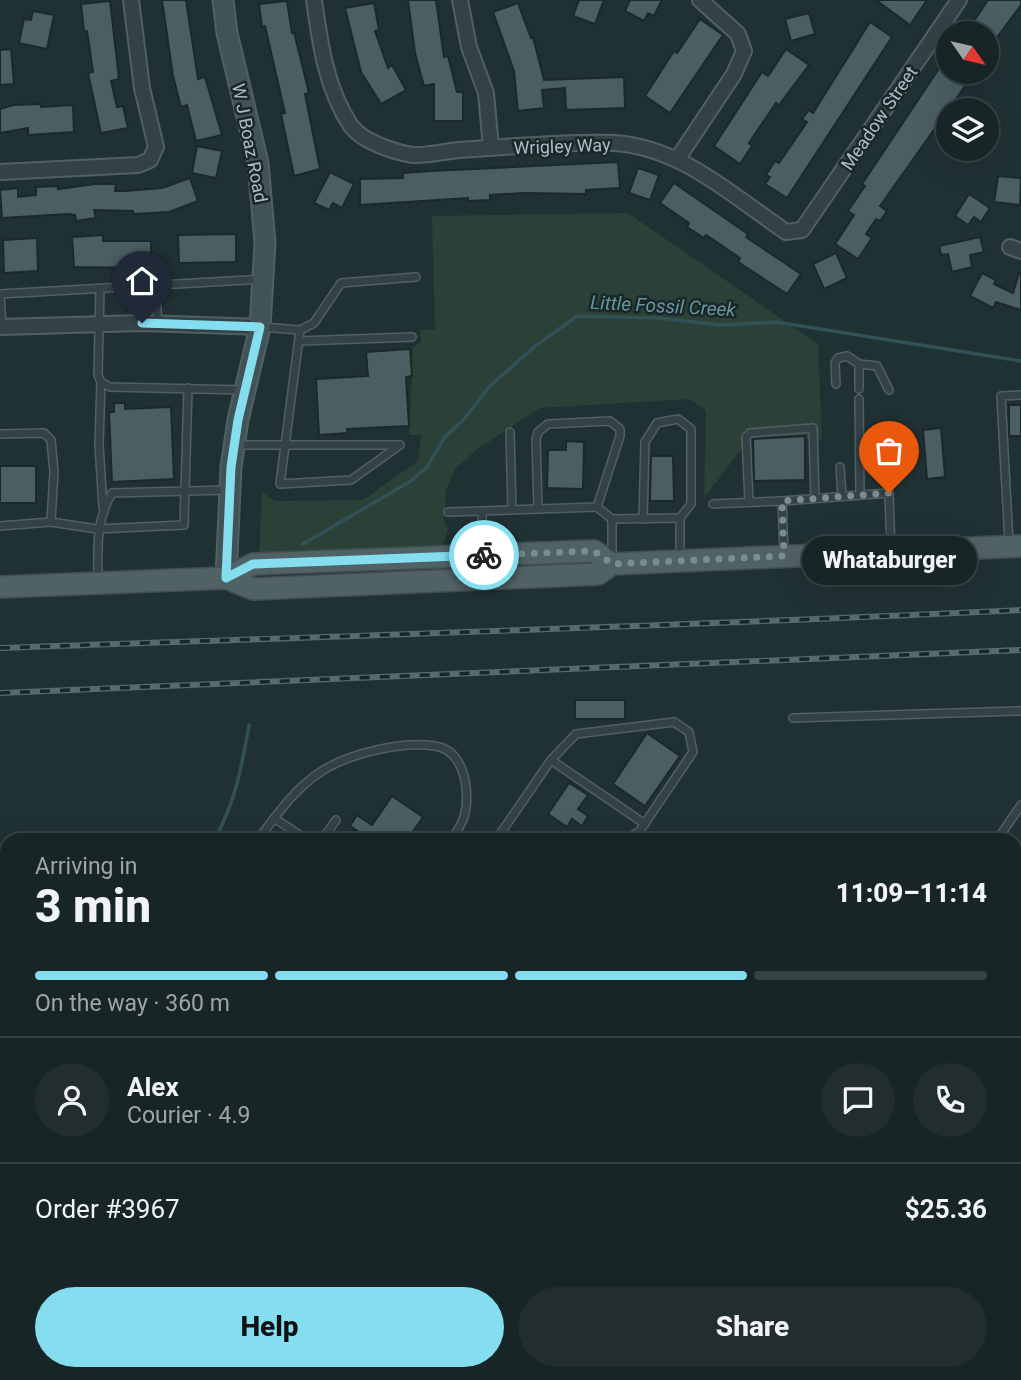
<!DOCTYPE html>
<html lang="en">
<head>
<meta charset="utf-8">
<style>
  :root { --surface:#182527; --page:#212d2f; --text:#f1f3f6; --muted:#9fa5a7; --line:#364244; --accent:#84def0 }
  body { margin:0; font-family:Roboto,sans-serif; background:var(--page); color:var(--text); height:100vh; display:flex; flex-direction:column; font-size:26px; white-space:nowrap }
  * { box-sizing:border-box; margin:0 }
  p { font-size:23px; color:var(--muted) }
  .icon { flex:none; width:38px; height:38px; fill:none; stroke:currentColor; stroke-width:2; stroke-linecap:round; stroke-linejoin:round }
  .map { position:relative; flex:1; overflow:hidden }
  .drawer { position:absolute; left:0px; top:833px; width:1022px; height:548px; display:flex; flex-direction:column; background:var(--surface); border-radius:21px 21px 0 0; box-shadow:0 7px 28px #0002,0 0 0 2px var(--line) }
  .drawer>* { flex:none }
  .needle { width:46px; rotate:124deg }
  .fabs { position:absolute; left:936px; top:21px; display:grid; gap:14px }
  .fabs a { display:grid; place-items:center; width:63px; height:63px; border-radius:50%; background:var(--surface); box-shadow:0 7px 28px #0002,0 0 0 2px var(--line); font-size:35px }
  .pin { position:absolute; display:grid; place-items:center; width:60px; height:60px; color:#fff; margin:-72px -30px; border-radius:50% 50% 50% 0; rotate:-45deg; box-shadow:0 0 7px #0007 }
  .pin .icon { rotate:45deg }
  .courier { position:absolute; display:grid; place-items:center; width:70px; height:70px; margin:-35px; border:5px solid #84def0; border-radius:50%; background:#fff; color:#222; box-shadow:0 2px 9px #0007 }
  .bubble { position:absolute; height:49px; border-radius:24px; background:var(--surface); box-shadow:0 7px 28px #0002,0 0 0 2px var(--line); font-size:23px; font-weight:800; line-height:49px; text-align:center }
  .summary em { font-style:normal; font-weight:800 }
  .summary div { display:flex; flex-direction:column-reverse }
  .summary { display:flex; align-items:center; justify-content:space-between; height:119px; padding:0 35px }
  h1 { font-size:46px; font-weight:800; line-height:52px }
  .bar { display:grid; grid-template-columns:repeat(4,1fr); gap:10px 7px; align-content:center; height:84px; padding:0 35px }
  .bar i { height:9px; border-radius:5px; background:var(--line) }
  .bar .active { background:var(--accent) }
  .bar p { grid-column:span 4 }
  .line { display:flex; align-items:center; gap:18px; padding:0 35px; border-top:2px solid var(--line) }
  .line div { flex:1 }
  .round { display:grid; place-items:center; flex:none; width:74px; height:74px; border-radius:37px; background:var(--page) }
  .primary-button { display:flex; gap:14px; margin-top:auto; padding:14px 35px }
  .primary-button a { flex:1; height:80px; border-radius:42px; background:var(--accent); color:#111; font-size:28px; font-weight:800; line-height:80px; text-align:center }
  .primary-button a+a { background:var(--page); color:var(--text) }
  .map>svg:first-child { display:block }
  .green { fill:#2b4036 }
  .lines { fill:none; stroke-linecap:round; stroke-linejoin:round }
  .stream { stroke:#315156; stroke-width:3.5 }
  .building { fill:#4b5f63; stroke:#1b292b; stroke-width:2 }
  .service-casing { stroke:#516063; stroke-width:10 }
  .minor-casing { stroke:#516063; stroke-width:18 }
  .secondary-casing { stroke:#516063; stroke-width:23 }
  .primary-casing { stroke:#404e51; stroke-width:24 }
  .service { stroke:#334245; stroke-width:7 }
  .minor { stroke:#334245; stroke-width:14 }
  .secondary { stroke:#425357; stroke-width:19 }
  .primary { stroke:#516265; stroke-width:21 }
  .rail-casing { stroke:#576a6e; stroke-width:6 }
  .rail { stroke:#192729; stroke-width:3.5; stroke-dasharray:10; stroke-linecap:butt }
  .done { stroke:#7c8d90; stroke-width:7; stroke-dasharray:0 12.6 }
  .route { stroke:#84def0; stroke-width:9 }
  .labels { text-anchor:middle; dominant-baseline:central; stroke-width:5; stroke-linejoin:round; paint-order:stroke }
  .street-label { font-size:18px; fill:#adbec2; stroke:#192729 }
  .water-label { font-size:19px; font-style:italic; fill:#68989f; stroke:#192729 }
</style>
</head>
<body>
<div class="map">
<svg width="1021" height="1380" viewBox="0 0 1021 1380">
  <rect width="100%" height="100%" fill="#203134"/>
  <path class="green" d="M628 213 818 344 822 440 753 434 704 498 706 411 690 399 540 408 476 450 455 469 446 490 444 519 448 530 442 549 259 555 262 492 275 501 363 500 418 461 421 435H409L413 348 421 342 420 330H435L432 216Z"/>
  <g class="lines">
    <g class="stream">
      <path d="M303 544 411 481 427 467 444 438 464 419 489 387 534 347 577 316 660 318 720 325 776 322 1021 361"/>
      <path d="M214 840C235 804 242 766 249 725"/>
      <path d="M0 1138 7 1128"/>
    </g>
  </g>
  <g class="building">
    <path d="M162 0H186L198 79 205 77 222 135 196 141 187 105 181 107 173 76Z"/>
    <path d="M408 0H436L444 57 448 56 457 92H463V121H434V84L424 86 415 53Z"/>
    <path d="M579 0H604L595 24 573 16Z"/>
    <path d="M630 0H662L654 16 648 13 644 21 625 11Z"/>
    <path d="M876 0H927L910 25Z"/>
    <path d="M988 0H1021V5L987 51V33H966Z"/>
    <path d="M110 1 119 79 111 81 117 107 123 106 128 128 101 133 88 73 93 72 87 31H84L81 4Z"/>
    <path d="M287 1 292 33 294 32 309 93 305 94 320 169 294 176 281 114 285 113 265 26 262 27 259 4Z"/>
    <path d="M374 3 379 30 375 31 388 68 392 65 406 90 381 104 361 72 345 8Z"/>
    <path d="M518 3 531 38 533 37 544 80 624 77 625 108 566 110 565 88 542 90 544 108 518 111 514 71 493 12Z"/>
    <path d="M33 11 54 15 47 49 19 43 24 19 31 20Z"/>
    <path d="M809 13 815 34 791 41 785 19Z"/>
    <path d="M700 19 723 35 670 113 645 96 674 51 677 53Z"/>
    <path d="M870 22 892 37 787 198 765 184 770 177 766 175 775 161 779 163 807 122 802 119 809 110 813 113Z"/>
    <path d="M11 49 14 84 0 85V50Z"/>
    <path d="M786 49 809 65 779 105 776 103 749 143 752 146 740 164 714 146 762 72 768 76Z"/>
    <path d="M948 55V72H975L880 206 887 211 880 221 876 219 866 234 872 238 858 259 835 244 854 215 848 211 865 186 862 184Z"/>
    <path d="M41 104V107L73 105 74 132 28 135V128L0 133V109L13 105Z"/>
    <path d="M197 146 222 151 216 178 192 173Z"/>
    <path d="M618 162 620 188 586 190V194L524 193 490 195V200L468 201V198L360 205V179L403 178V173L432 171Z"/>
    <path d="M638 168 659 175 650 200 629 193Z"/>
    <path d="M330 172 354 184 342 208 333 203 329 210 314 203Z"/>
    <path d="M998 176 1021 178 1020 205 994 202Z"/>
    <path d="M190 178 198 201 169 212 134 214 133 211 94 210 96 218 76 221 75 215 68 214 2 218 0 190 18 188V197L36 195V187L58 186V189L95 184H116L115 191H125L162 188Z"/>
    <path d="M674 183 748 234 746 237 801 274 787 294 738 262 740 258 706 235 704 238 687 227 689 223 660 203Z"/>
    <path d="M969 194 990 208 981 222 974 217 968 225 955 216Z"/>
    <path d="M236 234V262L179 263 178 235Z"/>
    <path d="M103 235V241H151V268L74 267 72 237Z"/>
    <path d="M980 237 984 252 970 255 972 267 952 272 948 254 941 255 939 246Z"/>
    <path d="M37 238 38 271 4 273 3 240Z"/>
    <path d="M836 253 847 278 824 289 813 264Z"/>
    <path d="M982 273 996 280 994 284 1013 293 1019 273 1021 274V310L996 302 993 308 970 296Z"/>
    <path d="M410 349 412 376 406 377 409 426 347 429 348 433 319 435 316 379 368 376 366 352Z"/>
    <path d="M114 403H125V409L171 407 174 479 112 482 109 412H114Z"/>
    <rect x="1009" y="405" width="12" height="31"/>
    <path d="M941 428 945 477 927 479 923 430Z"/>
    <path d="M805 436V480L754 481 753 439Z"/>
    <path d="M566 441 584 442 583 489 547 488 548 450H566Z"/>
    <path d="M651 456H673L674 501H650Z"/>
    <rect x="0" y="466" width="36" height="37"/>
    <rect x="575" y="700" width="50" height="19"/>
    <path d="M647 733 680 756 645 806 613 784Z"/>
    <path d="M569 783 588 795 578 809 588 816 582 826 572 819 567 827 548 814Z"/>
    <path d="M392 796 423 817 407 840H354L359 832 350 826 357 815 372 825Z"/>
  </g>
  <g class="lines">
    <g class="service-casing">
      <g id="service">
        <path d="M155 284 158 323"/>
        <path d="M100 288 98 375 101 382 110 387 244 390"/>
        <path d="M0 294 263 279"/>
        <path d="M0 294 2 327"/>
        <path d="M262 327 300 330 280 484 351 480 400 445"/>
        <path d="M300 330 314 323 341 283 416 277"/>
        <path d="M299 341 412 337"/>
        <path d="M859 364V389"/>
        <path d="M101 382 99 445 103 507"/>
        <path d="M836 384 835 363 838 358 847 356 859 364 877 366 889 390"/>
        <path d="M859 399 860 495"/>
        <path d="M510 432 512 510"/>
        <path d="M0 434 44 433 51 440 54 472 51 522"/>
        <path d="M235 445H398"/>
        <path d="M840 467 842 496"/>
        <path d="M749 502 746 437 750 433 813 428 815 498"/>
        <path d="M713 504 782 501"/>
        <path d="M538 509 597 507"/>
        <path d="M448 512 482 511"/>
        <path d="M643 519 645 442 657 423 678 419 691 429V504L680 518V560"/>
        <path d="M0 526 51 522 97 529 184 525 188 388"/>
        <path d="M1009 543 1001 396 1021 395"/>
        <path d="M483 554 482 511 538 509 536 439 538 432 548 424 610 421 620 429V436L597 507 612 519"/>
        <path d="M784 554 782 501 889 493 891 551"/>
        <path d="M612 559V519L680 518"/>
        <path d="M98 582C98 549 95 522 112 493L228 490"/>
        <path d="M793 718 1021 711"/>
        <path d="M551 760 645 824"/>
        <path d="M274 818 307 840"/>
        <path d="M263 833C280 810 298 786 322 771 350 753 403 741 435 746 465 750 471 793 464 817 462 825 455 833 451 840"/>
        <path d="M501 833 513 840"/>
        <path d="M322 840 336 820"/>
        <path d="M496 840 551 760 576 734 674 722 689 732 693 752 639 832 623 840"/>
        <path d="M997 840 1021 805"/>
        <path d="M1015 1299 1021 1290"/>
        <path d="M440 1380 445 1374"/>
        <path d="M628 1380 632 1374"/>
        <path d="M961 1380 965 1374"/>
      </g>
    </g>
    <g class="minor-casing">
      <g id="minor">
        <path d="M314 0C320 43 326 89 351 126 363 142 394 152 413 155 428 156 445 151 460 150 508 147 567 141 614 143 681 147 733 196 786 232L802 230 959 0"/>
        <path d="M460 0 469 47 486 93 491 148"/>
        <path d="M678 158 734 74 744 51 738 34 700 0"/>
        <path d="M0 172 138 165 150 160 156 147 142 88 131 0"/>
        <path d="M1010 247 1021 251"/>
        <path d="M0 327 142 323 260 327"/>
        <path d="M0 1264 7 1268"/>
        <path d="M163 1374 172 1380"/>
      </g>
    </g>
    <g class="secondary-casing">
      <path id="secondary" d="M223 0 227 33 258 163 265 243 260 327 238 420 231 467 226 578"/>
    </g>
    <g class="primary-casing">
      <g id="primary">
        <path d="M226 578 253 564 594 551 612 564"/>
        <path d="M0 587 226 578 253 589 598 574 612 564 1021 546"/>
      </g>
    </g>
    <use href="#service" class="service"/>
    <use href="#minor" class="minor"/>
    <use href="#secondary" class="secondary"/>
    <use href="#primary" class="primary"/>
    <g class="rail-casing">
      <g id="rail">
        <path d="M0 648C340 636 681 626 1021 610"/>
        <path d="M0 693 1021 650"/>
        <path d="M1015 1182 1021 1173"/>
        <path d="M885 1380 889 1374"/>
      </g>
    </g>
    <use href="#rail" class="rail"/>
  </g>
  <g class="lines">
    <path class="done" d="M484 555 594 551 612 564 784 556 782 501 889 493"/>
    <path class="route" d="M142 323 260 327 238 420 231 467 226 578 253 564 484 555"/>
  </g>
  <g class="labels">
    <g class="street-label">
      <text transform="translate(879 118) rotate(-56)">Meadow Street</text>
      <text transform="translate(250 143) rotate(79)">W J Boaz Road</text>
      <text transform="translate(562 146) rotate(-2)">Wrigley Way</text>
    </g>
    <g class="water-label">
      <text transform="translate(663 306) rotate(3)">Little Fossil Creek</text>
    </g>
  </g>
</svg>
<div class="fabs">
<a><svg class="needle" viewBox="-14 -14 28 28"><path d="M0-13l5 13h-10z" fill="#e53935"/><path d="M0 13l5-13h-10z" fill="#9fa5a7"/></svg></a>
<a><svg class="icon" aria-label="layers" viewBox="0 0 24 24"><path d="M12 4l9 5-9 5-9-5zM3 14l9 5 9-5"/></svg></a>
</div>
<div class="pin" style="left:889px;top:493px;background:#ea580c"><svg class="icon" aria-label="bag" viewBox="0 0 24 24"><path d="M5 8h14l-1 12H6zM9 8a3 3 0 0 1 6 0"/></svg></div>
<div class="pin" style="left:142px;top:323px;background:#1f2937"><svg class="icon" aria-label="home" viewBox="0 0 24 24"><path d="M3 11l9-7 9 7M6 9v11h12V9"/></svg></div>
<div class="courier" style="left:484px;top:555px"><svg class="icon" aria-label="bike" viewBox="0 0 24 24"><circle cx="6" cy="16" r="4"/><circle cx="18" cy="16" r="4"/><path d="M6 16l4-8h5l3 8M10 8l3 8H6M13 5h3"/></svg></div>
<div class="bubble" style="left:802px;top:536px;width:175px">Whataburger</div>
<section class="drawer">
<div class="summary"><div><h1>3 min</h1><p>Arriving in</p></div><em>11:09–11:14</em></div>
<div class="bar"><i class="active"></i><i class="active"></i><i class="active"></i><i></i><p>On the way · 360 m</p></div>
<div class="line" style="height:126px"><a class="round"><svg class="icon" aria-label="person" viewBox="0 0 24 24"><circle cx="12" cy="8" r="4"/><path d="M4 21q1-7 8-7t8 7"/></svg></a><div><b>Alex</b><p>Courier · 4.9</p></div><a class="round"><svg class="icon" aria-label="chat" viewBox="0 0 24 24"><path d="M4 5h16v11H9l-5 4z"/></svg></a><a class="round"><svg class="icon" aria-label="phone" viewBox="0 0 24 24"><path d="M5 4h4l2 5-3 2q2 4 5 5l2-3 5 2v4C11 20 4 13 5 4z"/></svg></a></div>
<div class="line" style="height:91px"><div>Order #3967</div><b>$25.36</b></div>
<div class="primary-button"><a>Help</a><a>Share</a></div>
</section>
</div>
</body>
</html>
